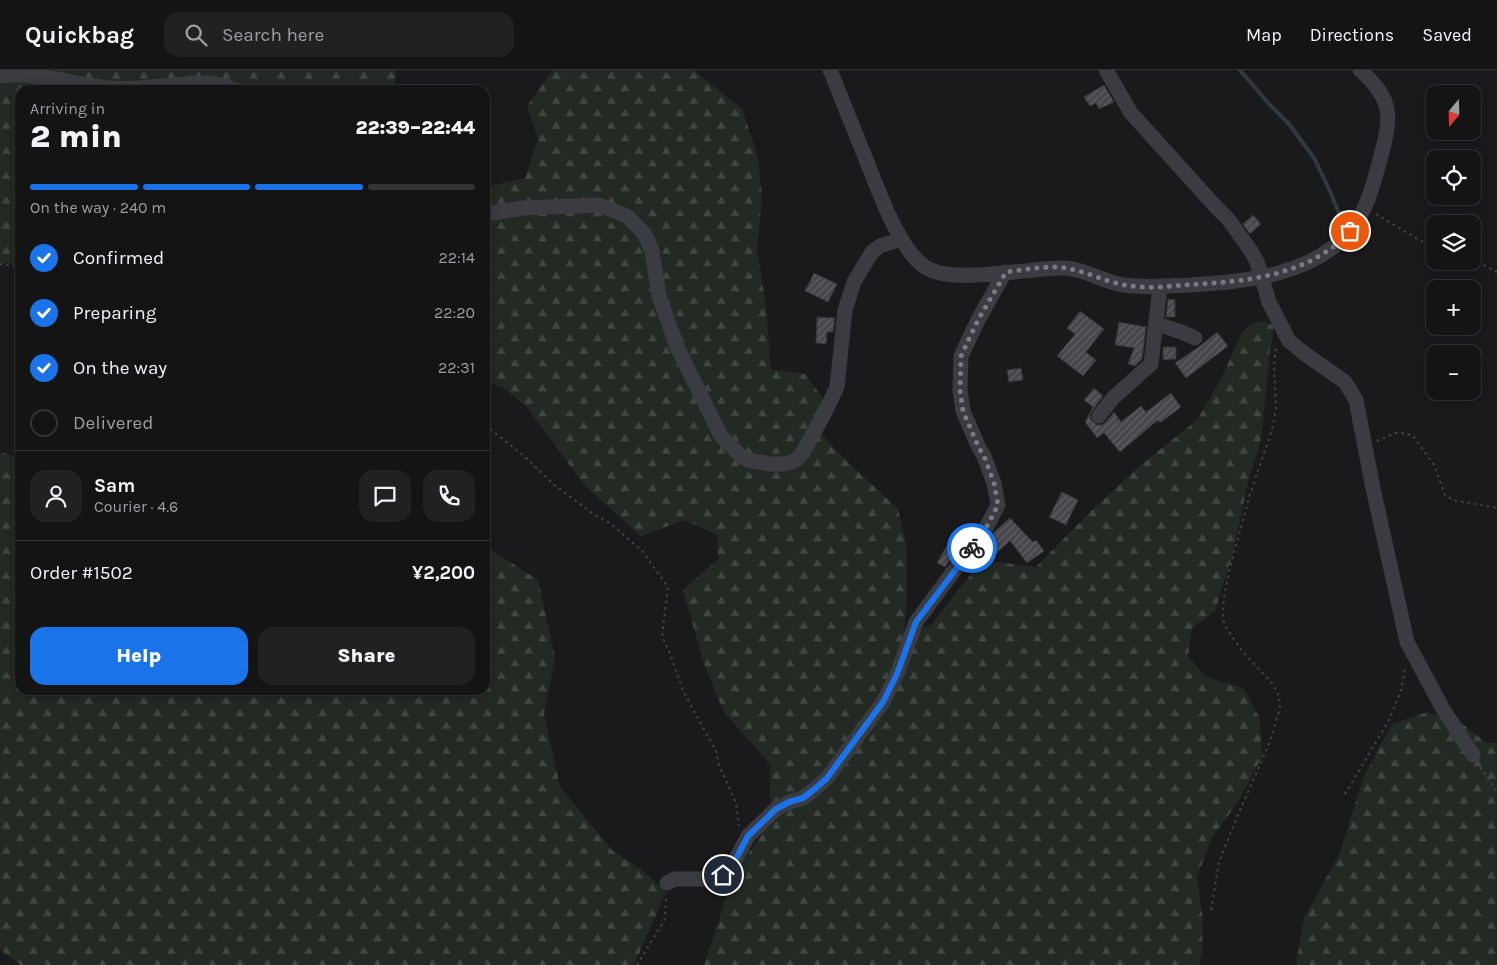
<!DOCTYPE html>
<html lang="en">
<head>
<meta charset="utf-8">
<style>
  :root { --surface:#141415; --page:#212122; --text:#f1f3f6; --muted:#9d9ea0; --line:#333334; --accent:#1a73e8 }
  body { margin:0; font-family:Karla,sans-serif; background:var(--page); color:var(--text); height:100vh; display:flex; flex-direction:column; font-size:19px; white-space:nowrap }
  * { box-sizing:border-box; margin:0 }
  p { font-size:16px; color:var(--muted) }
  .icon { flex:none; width:28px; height:28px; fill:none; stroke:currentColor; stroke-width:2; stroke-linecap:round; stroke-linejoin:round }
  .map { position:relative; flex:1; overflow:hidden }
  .panel { position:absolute; left:15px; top:15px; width:475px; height:610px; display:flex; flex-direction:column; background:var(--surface); border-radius:15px; box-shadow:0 2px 12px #0003,0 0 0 1px var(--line) }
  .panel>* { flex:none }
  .needle { width:32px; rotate:199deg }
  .tools { position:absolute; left:1426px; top:15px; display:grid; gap:10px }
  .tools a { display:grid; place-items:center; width:55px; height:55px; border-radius:10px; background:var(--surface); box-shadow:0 2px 12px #0003,0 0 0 1px var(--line); font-size:25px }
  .pin { position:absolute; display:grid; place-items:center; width:42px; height:42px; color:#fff; margin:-21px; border:2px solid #fff; border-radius:50%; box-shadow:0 1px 5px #0007 }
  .courier { position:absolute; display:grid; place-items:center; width:50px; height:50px; margin:-25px; border:4px solid #1a73e8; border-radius:50%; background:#fff; color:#222; box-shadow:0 1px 6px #0007 }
  .headline em { font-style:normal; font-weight:800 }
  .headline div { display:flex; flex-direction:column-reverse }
  .headline { display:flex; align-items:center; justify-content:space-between; height:85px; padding:0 15px }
  h1 { font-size:32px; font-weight:800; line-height:38px }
  .bar { display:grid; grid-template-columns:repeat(4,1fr); gap:8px 5px; align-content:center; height:60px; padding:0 15px }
  .bar i { height:6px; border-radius:4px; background:var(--line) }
  .bar .selected { background:var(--accent) }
  .bar p { grid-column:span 4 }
  .line { display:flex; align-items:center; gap:12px; padding:0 15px; border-top:1px solid var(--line) }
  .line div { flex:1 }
  .round { display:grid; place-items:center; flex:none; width:52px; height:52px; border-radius:15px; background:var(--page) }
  ol { padding:0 15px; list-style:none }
  li { display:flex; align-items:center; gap:15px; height:55px }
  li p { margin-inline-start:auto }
  li .icon { padding:5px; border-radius:50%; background:var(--accent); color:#fff; stroke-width:4 }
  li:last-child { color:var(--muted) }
  li i { width:28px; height:28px; border:2px solid var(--line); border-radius:50% }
  .action { display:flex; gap:10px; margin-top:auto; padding:10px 15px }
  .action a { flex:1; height:58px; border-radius:15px; background:var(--accent); color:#fff; font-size:20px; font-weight:800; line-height:58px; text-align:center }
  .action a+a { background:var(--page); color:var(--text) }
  header { display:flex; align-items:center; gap:30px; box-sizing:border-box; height:70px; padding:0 25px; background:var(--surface); border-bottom:1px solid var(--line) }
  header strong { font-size:24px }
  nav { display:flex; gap:28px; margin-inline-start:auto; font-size:18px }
  .search { width:350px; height:45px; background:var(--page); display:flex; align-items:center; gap:12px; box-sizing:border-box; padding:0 18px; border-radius:15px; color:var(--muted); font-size:19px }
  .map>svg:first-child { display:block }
  .forest { fill:url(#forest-firs) }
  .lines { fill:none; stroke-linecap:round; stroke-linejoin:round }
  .stream { stroke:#313940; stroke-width:4 }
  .building { fill:url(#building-hatch); stroke:#343438 }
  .path { stroke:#414348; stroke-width:2; stroke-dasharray:2.5 4; stroke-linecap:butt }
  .minor { stroke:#3b3c41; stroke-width:15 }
  .done { stroke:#7a7c83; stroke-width:5; stroke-dasharray:0 9 }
  .route { stroke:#1a73e8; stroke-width:6 }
</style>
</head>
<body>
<header>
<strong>Quickbag</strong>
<div class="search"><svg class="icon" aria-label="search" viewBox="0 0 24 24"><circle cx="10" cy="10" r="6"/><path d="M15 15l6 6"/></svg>Search here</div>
<nav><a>Map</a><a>Directions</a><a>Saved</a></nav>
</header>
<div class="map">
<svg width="1497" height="895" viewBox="0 0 1497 895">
  <defs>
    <pattern id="forest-firs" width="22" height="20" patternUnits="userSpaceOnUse" patternTransform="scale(1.25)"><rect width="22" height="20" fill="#222a23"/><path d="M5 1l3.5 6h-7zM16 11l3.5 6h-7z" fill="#404641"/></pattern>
    <pattern id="building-hatch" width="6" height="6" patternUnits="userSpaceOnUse" patternTransform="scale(1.25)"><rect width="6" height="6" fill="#47474c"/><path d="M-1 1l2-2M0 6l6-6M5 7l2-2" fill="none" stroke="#5f5f64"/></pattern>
  </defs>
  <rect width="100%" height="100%" fill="#1a1a1c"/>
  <g class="forest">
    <path d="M0 0H396L394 20H20V195L0 193Z"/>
    <path d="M553 0H694L742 39 758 87 762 127 757 178 766 237 771 299 805 304 825 331 818 361 846 390 898 439 907 479V532L904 563 931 555 982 490 1036 497 1089 443 1143 393 1197 350 1221 309 1242 262 1252 254 1264 251 1274 256 1270 281 1261 369 1248 413 1232 487 1215 541 1192 558 1188 586 1205 606 1244 619 1259 647 1263 685 1236 735 1212 767 1197 807 1203 850 1202 882 1199 895H704L734 804 770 753V694L723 641 703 591 683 520 718 489 717 465 685 450 641 466 585 416 526 336 502 317 485 312V117L525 108 538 69 527 36Z"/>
    <path d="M0 383H5L20 389V620H485V476L538 510 555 588 544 644 560 717 612 780 641 799 666 822 634 895H21L0 880Z"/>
    <path d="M1427 642 1457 650 1487 673H1497V895H1296L1304 848 1340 783 1363 708 1392 654Z"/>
  </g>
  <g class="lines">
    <path class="stream" d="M1240 0 1269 34 1289 54 1314 88 1329 119 1343 153"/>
  </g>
  <g class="building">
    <path d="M1104 15 1114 32 1099 39 1096 33 1090 36 1084 27Z"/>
    <path d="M1253 145 1261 154 1250 164 1243 154Z"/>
    <path d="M814 203 837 214 828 232 805 221Z"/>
    <path d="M1168 229 1175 230V247H1166Z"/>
    <path d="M1080 241 1104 259 1086 282 1096 290 1083 306 1057 286 1075 264 1067 258Z"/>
    <path d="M817 247 835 248 833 262H827L826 274 816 273Z"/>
    <path d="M1119 252 1146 257 1142 289 1135 296 1128 294 1134 278 1115 275Z"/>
    <path d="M1217 262 1228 276 1186 308 1175 293 1200 276Z"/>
    <path d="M1163 277H1176V289L1163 290Z"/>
    <path d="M1021 298 1023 310 1009 312 1007 300Z"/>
    <path d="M1094 318 1103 326 1090 344 1091 350 1097 355H1102L1106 352 1114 342 1121 352 1141 336 1146 342 1171 323 1181 337 1160 353 1158 350 1120 382 1104 363 1097 368 1085 352 1093 337 1084 330Z"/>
    <path d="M1062 422 1078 430 1066 455 1049 447Z"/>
    <path d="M1010 448 1033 472 1036 470 1044 481 1027 493 1010 471 993 486 984 476 994 462Z"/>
    <path d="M949 472 958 478 945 497 937 493Z"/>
  </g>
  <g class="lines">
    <g class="path">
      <path d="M1376 144 1419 170 1435 176"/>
      <path d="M1472 189 1497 202"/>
      <path d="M0 194 20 197"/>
      <path d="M485 355 523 385 553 414 592 443 611 454 643 482 668 517 662 566 671 586 683 621 716 681 719 695 736 733 739 756"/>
      <path d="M1377 371 1395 363H1404L1413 366 1434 395 1445 425 1453 430 1497 438"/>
      <path d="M1480 697 1497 722"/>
      <path d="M1345 724 1388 652 1401 621 1405 598"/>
      <path d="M1211 840 1219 792 1234 754 1269 674 1280 638 1279 626 1272 613 1242 581 1224 554 1223 545 1224 526 1230 498 1250 424 1272 360 1276 340 1274 296 1276 277"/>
      <path d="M637 895 665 849 666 826"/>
    </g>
    <g class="minor">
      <path d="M830 0C841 27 852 55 863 82 876 113 897 178 925 197 952 215 1027 198 1062 198 1084 198 1103 212 1123 215 1146 218 1168 216 1191 215 1246 211 1313 206 1351 160 1367 140 1373 115 1380 90 1391 48 1395 31 1360 0"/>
      <path d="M1106 0 1131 43 1216 137 1229 150 1251 181 1257 192 1269 232 1289 271 1305 284 1345 312 1356 330 1373 418 1407 572 1443 639 1473 685"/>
      <path d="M0 6C38 1 73 15 110 18 143 21 177 12 210 13 218 13 228 18 236 20"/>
      <path d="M485 144 523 138 599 135 627 146 644 163 652 181 659 226 677 277 721 366 740 385 748 390 771 394H783L792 392 797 389 803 382 823 346 837 317 845 240 854 212 872 182 880 176 901 169"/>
      <path d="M1156 253C1169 259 1183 261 1195 268"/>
      <path d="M1099 346 1113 328 1151 294 1160 217"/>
      <path d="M667 813 675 809H716L723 805 730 800 748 766 776 739 789 732 803 728 816 718 827 708 883 632 897 604 916 552 987 456 998 435 994 413 984 386 979 378 963 341 960 320 961 286 978 250 1005 202"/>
    </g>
  </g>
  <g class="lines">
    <path class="done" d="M972 478 987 456 998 435 994 413 984 386 979 378 963 341 960 320 961 286 978 250 1006 202C1026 200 1049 194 1070 199 1087 202 1104 211 1120 214 1141 219 1164 217 1185 215 1233 212 1286 209 1327 181 1336 176 1343 168 1350 161"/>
    <path class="route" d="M723 805 730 800 748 766 776 739 789 732 803 728 816 718 827 708 883 632 897 604 916 552 972 478"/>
  </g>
</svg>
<div class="tools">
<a><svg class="needle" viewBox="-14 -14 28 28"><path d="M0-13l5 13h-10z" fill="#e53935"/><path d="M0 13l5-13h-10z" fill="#9d9ea0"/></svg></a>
<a><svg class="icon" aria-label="locate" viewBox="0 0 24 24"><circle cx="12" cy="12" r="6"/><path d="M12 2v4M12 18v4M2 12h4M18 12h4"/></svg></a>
<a><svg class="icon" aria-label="layers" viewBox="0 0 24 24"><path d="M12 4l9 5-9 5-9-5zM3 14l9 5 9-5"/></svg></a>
<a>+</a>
<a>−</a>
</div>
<div class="pin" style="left:1350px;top:161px;background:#ea580c"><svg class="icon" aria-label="bag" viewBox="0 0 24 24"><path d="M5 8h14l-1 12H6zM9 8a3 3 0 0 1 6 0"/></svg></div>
<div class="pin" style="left:723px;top:805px;background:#1f2937"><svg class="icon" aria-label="home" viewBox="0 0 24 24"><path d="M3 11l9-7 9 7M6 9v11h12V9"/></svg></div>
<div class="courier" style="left:972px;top:478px"><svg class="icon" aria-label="bike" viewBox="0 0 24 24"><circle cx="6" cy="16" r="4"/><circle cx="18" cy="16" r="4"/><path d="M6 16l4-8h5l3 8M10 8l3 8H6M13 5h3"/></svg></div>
<section class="panel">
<div class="headline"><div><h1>2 min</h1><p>Arriving in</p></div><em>22:39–22:44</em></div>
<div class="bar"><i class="selected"></i><i class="selected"></i><i class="selected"></i><i></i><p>On the way · 240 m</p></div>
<ol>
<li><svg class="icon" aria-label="check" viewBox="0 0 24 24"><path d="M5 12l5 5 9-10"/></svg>Confirmed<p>22:14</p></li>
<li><svg class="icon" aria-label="check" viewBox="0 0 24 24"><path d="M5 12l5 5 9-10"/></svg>Preparing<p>22:20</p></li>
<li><svg class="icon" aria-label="check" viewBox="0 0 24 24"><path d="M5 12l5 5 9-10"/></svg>On the way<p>22:31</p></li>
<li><i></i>Delivered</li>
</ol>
<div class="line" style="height:90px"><a class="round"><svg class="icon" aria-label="person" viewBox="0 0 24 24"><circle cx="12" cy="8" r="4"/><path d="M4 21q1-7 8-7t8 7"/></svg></a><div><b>Sam</b><p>Courier · 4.6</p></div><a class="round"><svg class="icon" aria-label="chat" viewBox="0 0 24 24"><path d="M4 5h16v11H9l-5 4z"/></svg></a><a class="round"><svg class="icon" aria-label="phone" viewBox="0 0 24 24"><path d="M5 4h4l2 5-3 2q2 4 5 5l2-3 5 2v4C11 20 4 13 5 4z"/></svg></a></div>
<div class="line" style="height:65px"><div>Order #1502</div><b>¥2,200</b></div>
<div class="action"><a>Help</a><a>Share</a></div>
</section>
</div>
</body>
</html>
